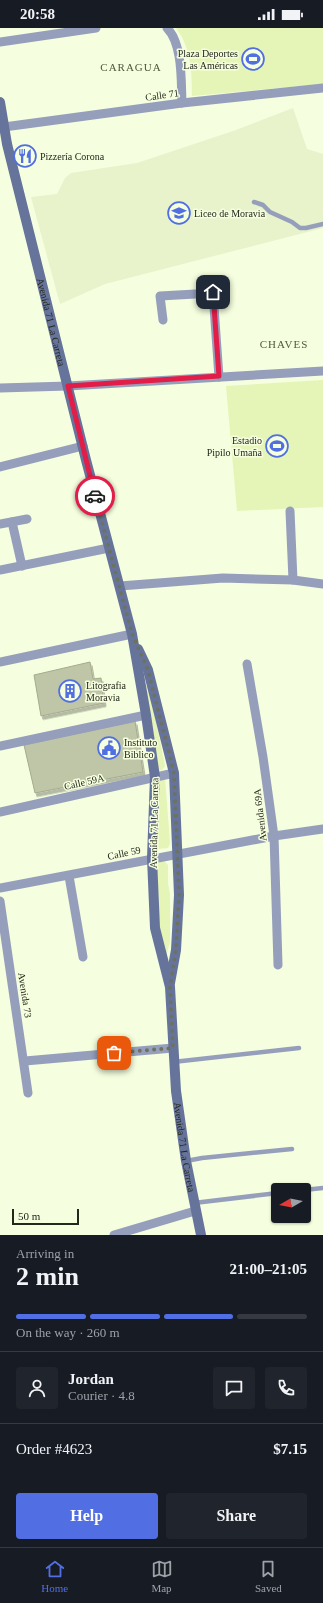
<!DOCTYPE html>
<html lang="en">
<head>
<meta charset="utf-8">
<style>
  :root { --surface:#171b24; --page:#20242c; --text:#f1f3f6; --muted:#9ea1a6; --line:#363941; --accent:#516ee3 }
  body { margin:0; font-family:Georgia,serif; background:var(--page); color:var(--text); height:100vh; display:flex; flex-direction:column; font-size:15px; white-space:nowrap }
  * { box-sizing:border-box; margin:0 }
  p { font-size:13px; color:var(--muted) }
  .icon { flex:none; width:22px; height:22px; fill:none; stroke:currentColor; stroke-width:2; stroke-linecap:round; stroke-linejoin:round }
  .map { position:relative; height:1207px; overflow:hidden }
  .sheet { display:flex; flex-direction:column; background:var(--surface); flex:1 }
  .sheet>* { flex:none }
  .needle { width:26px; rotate:261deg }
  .tools { position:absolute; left:271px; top:1155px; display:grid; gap:8px }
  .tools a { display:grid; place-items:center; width:40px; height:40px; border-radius:4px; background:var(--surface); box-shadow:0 1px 3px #0004; font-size:20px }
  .scale { position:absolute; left:12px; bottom:10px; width:67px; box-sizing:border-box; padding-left:4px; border:2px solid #24271b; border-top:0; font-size:11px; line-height:14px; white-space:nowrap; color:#24271b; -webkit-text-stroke:3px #f5fede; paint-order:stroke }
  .pin { position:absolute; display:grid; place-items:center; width:34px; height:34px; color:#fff; margin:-17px; border-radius:8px; box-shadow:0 2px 6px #0006 }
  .courier { position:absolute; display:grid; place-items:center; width:40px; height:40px; margin:-20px; border:3px solid #e11d48; border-radius:50%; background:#fff; color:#222; box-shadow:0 1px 5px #0007 }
  .head em { font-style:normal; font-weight:700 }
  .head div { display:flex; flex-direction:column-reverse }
  .head { display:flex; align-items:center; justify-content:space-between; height:68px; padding:0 16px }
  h1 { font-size:26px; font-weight:700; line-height:30px }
  .bar { display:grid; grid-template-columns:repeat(4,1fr); gap:6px 4px; align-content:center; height:48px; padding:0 16px }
  .bar i { height:5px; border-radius:3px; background:var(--line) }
  .bar .current { background:var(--accent) }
  .bar p { grid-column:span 4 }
  .line { display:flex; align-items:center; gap:10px; padding:0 16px; border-top:1px solid var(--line) }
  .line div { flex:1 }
  .round { display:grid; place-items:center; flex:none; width:42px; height:42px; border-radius:4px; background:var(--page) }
  .cta { display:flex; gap:8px; margin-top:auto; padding:8px 16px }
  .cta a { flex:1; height:46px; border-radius:4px; background:var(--accent); color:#fff; font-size:16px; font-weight:700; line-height:46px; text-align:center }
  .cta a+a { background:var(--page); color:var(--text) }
  .status { display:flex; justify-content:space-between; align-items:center; height:28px; padding:0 20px; background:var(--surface); direction:ltr }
  .status svg { height:11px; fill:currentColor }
  .dock { display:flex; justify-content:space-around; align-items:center; height:56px; border-top:1px solid var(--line); background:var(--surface); font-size:11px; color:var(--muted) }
  .dock a { display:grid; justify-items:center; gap:2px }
  .dock .current { color:var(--accent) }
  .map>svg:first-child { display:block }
  .built { fill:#e8f2cb }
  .green { fill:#e5f4b7 }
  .building { fill:#bec6a7; stroke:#a4ac8e; filter:url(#shadow) }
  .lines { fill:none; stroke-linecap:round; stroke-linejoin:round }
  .lane { stroke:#959fbb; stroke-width:4.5 }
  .street { stroke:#959fbb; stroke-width:9 }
  .secondary { stroke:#66749b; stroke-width:10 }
  .done { stroke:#6d725f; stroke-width:4; stroke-dasharray:0 7.2 }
  .route { stroke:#e11d48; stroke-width:5 }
  .labels { text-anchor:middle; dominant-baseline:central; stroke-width:3; stroke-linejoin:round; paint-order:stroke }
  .poi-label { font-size:10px; fill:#24271b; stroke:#f5fede; text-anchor:start }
  .street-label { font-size:10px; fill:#24271b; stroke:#f5fede }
  .neighbourhood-label { font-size:11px; letter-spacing:1px; fill:#51583d; stroke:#f5fede }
</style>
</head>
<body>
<div class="status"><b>20:58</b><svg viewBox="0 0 49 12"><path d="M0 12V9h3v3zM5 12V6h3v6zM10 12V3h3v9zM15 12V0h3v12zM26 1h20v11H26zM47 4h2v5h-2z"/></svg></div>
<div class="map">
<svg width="323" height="1207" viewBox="0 0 323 1207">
  <defs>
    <filter id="shadow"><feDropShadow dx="2" dy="3.5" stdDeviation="0" flood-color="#0004"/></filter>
  </defs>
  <rect width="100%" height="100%" fill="#f5fede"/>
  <path class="built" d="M293 80 307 121 323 126V200L105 256 60 276 31 169 57 166 65 150 71 145 137 135 236 102Z"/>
  <g class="green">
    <path d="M176 0H323V56L192 68C192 45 191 19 176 0Z"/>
    <path d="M323 352V479L237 483 226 358Z"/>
    <path d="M146 657 149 659 165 738 162 742 157 743Z"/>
    <path d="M158 750H165L170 815 168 820 158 821 156 819Z"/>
    <path d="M164 833 168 837V856L170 866V914L166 929 160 914 157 834Z"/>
  </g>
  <g class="building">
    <path d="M29 124 30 130 21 132 20 125Z"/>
    <path d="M90 634 93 651 101 650 104 675 41 688 34 647Z"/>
    <path d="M135 693 143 744 35 765 24 717Z"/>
  </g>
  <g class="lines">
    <g class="lane">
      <path d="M254 174 263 177 270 184 292 194 300 200H306L323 196"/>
      <path d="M173 1034 299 1020"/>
      <path d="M186 1133 202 1130 292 1121"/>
      <path d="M304 1162 323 1160"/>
      <path d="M194 1175 278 1165"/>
    </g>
    <g class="street">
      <path d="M167 0C183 16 181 54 182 75"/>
      <path d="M0 14 96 0"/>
      <path d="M4 99 182 75 323 60"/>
      <path d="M163 292 160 268 213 265 219 349"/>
      <path d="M0 360 68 358 323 343"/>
      <path d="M0 439 83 418"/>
      <path d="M290 483 293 552"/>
      <path d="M12 494 22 538"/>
      <path d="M0 496 27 491"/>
      <path d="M0 542 109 520"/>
      <path d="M120 558 223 550 293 552 323 556"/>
      <path d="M0 634 132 606"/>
      <path d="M247 636 263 729 274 808 278 937"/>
      <path d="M0 718 146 687"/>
      <path d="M0 784 174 745"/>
      <path d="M69 848 83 929"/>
      <path d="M0 860 274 808 323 801"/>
      <path d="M0 873 28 1065"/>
      <path d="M25 1033 173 1020"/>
      <path d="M114 1207 195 1183"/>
    </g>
    <g class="secondary">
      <path id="s1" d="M0 74 7 116 86 432 132 606 146 687 155 749 152 830 155 900 170 959 176 1063 186 1133 201 1207"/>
      <path d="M138 621 148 642 174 745 179 867 176 922 170 955"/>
    </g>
  </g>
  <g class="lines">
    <path class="done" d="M95 468 132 606 148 642 174 745 179 866 176 922 170 959 173 1020 114 1025"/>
    <path class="route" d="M95 468 68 358 219 348 213 264"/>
  </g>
  <defs>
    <g id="stadium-ring" transform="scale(1.15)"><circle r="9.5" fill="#f5fede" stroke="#516ee3" stroke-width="1.5"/><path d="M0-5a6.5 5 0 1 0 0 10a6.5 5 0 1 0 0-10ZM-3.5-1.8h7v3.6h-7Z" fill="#516ee3"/></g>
    <g id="restaurant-ring" transform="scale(1.15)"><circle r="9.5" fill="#f5fede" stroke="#516ee3" stroke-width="1.5"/><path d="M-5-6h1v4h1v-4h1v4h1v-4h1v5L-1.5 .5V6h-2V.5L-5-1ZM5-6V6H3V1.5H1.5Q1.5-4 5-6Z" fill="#516ee3"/></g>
    <g id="school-ring" transform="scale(1.15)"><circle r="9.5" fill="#f5fede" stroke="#516ee3" stroke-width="1.5"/><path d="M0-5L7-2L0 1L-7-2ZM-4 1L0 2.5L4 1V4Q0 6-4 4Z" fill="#516ee3"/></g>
    <g id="building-ring" transform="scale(1.15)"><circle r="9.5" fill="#f5fede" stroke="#516ee3" stroke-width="1.5"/><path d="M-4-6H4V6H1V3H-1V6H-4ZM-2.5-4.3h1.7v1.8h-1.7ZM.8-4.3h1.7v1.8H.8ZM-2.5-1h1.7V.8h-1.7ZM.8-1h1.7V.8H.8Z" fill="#516ee3"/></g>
    <g id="civic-ring" transform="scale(1.15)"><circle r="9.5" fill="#f5fede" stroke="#516ee3" stroke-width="1.5"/><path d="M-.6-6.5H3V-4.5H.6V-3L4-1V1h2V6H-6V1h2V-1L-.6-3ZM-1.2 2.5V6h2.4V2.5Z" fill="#516ee3"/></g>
  </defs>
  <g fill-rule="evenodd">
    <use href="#stadium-ring" x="253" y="31"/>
    <use href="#restaurant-ring" x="25" y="128"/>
    <use href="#school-ring" x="179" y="185"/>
    <use href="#stadium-ring" x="277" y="418"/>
    <use href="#building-ring" x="70" y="663"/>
    <use href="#civic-ring" x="109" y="720"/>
  </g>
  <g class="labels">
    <g class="poi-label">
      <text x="238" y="25" text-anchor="end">Plaza Deportes<tspan x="238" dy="12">Las Américas</tspan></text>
      <text x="40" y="128">Pizzería Corona</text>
      <text x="194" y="185">Liceo de Moravia</text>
      <text x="262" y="412" text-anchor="end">Estadio<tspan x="262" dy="12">Pipilo Umaña</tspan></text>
      <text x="86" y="657">Litografia<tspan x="86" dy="12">Moravia</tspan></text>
      <text x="124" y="714">Instituto<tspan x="124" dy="12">Biblico</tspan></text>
    </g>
    <g class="street-label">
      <text transform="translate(162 67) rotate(-8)">Calle 71</text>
      <text stroke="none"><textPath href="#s1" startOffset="226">Avenida 71 La Carreta</textPath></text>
      <text transform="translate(84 754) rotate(-13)">Calle 59A</text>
      <text transform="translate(260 787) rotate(-97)">Avenida 69A</text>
      <text transform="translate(154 795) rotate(-89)">Avenida 71 La Carreta</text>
      <text transform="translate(124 825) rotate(-12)">Calle 59</text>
      <text transform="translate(25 967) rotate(81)">Avenida 73</text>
      <text stroke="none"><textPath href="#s1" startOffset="1066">Avenida 71 La Carreta</textPath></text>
    </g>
    <g class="neighbourhood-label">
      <text x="131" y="39">CARAGUA</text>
      <text x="284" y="316">CHAVES</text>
    </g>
  </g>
</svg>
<div class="tools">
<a><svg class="needle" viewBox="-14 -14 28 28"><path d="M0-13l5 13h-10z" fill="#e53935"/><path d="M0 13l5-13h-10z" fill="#9ea1a6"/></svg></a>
</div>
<div class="scale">50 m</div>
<div class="pin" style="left:114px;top:1025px;background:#ea580c"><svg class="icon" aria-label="bag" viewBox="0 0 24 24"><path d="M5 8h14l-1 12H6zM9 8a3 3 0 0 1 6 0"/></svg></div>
<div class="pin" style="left:213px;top:264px;background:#1f2937"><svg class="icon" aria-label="home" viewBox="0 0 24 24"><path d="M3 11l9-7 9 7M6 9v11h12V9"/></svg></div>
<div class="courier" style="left:95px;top:468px"><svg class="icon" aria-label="car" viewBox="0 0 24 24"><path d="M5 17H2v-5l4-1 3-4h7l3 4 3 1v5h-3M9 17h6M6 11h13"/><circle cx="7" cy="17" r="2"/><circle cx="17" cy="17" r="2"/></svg></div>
</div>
<section class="sheet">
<div class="head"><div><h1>2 min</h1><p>Arriving in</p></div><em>21:00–21:05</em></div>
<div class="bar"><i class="current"></i><i class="current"></i><i class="current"></i><i></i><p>On the way · 260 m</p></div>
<div class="line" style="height:72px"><a class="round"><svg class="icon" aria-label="person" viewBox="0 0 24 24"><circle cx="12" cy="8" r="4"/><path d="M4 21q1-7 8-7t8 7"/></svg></a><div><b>Jordan</b><p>Courier · 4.8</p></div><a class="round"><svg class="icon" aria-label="chat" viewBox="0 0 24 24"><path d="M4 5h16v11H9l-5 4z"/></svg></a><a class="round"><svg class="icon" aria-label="phone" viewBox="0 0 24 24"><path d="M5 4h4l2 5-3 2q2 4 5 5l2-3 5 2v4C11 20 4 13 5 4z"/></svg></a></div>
<div class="line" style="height:52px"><div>Order #4623</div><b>$7.15</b></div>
<div class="cta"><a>Help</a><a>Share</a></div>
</section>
<nav class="dock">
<a class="current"><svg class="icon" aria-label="home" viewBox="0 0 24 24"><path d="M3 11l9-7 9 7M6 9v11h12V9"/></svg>Home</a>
<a><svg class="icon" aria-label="map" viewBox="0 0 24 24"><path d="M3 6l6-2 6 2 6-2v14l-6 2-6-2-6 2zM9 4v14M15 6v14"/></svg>Map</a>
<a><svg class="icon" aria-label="saved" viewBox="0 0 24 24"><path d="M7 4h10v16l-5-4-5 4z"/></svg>Saved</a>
</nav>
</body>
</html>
